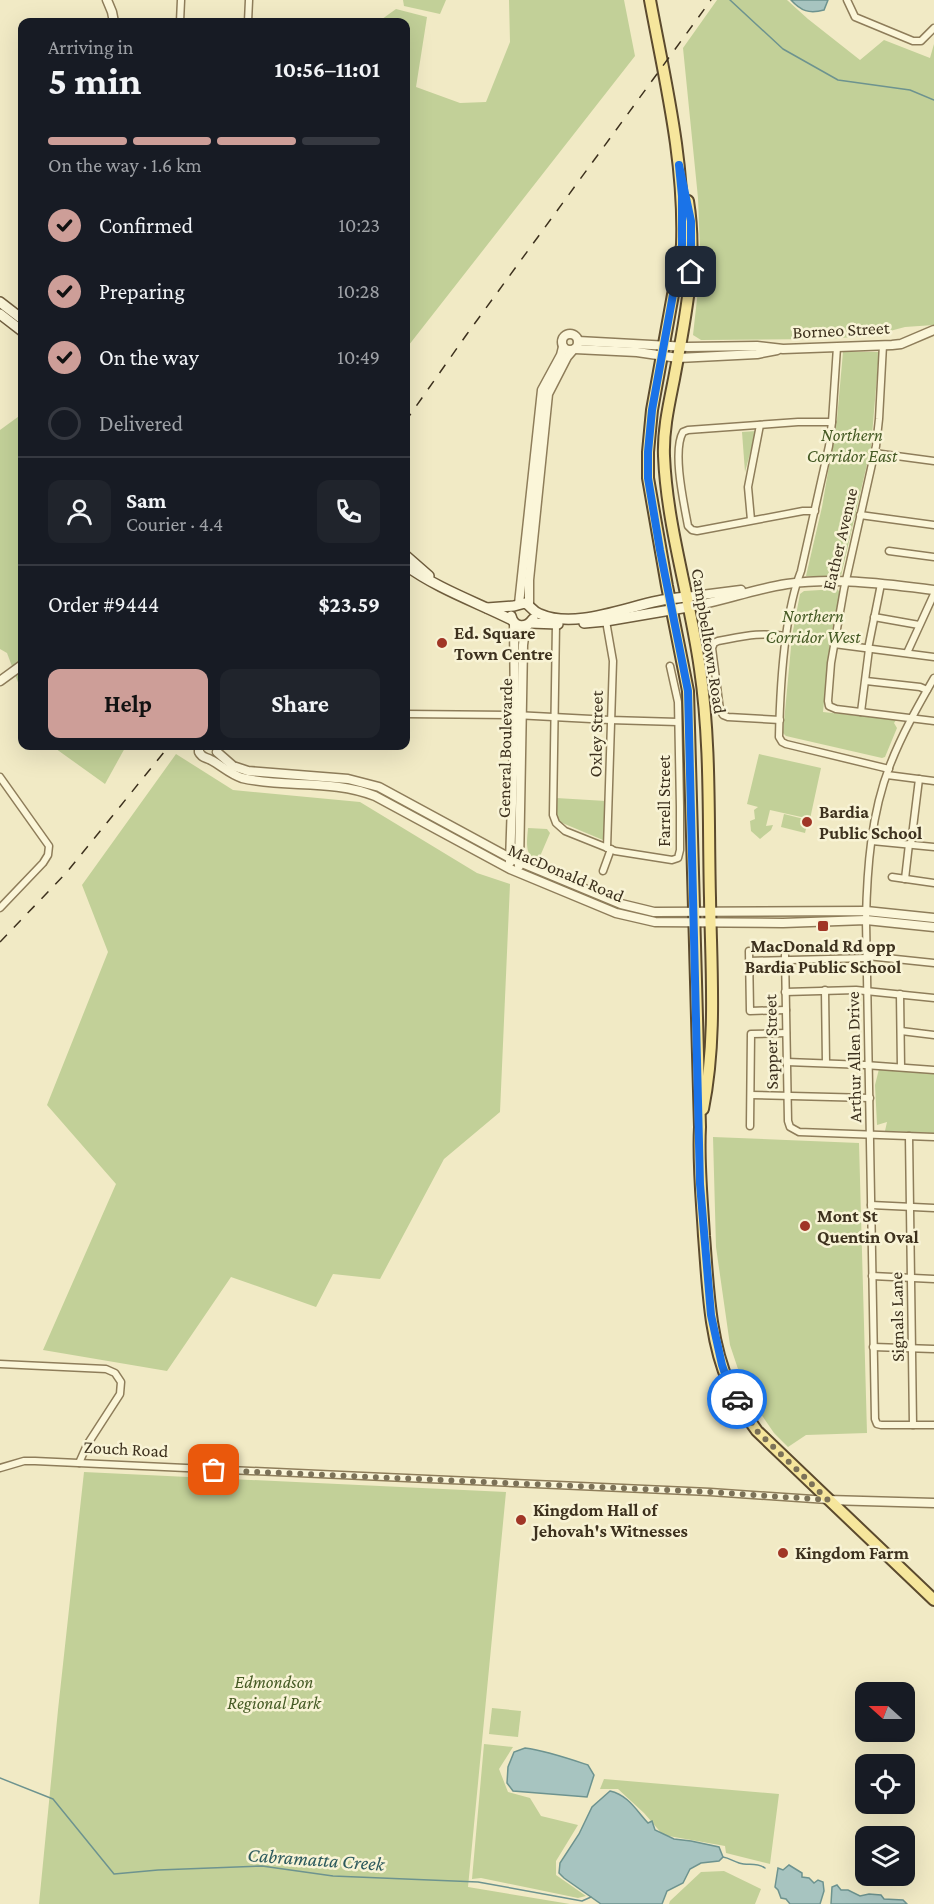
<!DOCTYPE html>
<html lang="en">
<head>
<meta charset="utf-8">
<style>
  :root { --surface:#171b24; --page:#20242c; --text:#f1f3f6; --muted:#9ea1a6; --line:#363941; --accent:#cd9e98 }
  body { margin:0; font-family:"Crimson Pro",serif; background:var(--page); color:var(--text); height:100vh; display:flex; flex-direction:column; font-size:22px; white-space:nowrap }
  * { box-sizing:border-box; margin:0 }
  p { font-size:20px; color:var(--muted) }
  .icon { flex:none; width:33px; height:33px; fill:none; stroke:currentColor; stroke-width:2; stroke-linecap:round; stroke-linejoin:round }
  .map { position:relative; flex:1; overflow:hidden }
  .details { position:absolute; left:18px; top:18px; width:392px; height:732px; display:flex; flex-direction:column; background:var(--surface); border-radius:12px; box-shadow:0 6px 24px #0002 }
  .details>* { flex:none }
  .needle { width:39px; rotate:291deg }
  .tools { position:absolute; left:855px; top:1682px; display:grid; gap:12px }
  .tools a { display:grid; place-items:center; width:60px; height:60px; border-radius:12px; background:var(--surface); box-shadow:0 6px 24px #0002; font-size:30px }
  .pin { position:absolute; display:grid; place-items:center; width:51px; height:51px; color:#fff; margin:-26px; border-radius:12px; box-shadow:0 3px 9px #0006 }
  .courier { position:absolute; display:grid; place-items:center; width:60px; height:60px; margin:-30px; border:4px solid #1a73e8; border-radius:50%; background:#fff; color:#222; box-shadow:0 2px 8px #0007 }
  .summary em { font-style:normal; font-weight:700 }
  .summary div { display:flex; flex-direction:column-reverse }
  .summary { display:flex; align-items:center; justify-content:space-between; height:102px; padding:0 30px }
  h1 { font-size:39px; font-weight:700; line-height:45px }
  .bar { display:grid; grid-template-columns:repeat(4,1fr); gap:9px 6px; align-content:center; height:72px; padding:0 30px }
  .bar i { height:8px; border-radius:4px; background:var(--line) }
  .bar .on { background:var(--accent) }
  .bar p { grid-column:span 4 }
  .line { display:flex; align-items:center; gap:15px; padding:0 30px; border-top:2px solid var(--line) }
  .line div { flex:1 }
  .round { display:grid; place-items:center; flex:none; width:63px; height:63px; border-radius:12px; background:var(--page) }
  ol { padding:0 30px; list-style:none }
  li { display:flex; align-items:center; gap:18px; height:66px }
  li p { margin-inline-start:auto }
  li .icon { padding:6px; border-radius:50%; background:var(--accent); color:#111; stroke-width:4 }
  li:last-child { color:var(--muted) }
  li i { width:33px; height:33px; border:3px solid var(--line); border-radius:50% }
  .button { display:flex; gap:12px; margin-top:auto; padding:12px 30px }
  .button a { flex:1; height:69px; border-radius:12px; background:var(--accent); color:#111; font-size:24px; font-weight:700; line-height:69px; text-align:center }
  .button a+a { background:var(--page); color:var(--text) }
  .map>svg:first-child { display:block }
  .green { fill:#c2d098 }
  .water { fill:#a7c4c0; stroke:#6d938f; stroke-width:1.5 }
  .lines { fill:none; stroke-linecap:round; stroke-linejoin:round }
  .stream { stroke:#6d938f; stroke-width:1.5 }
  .minor-casing { stroke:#8e7d5a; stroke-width:9 }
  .tertiary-casing { stroke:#8e7d5a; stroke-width:11 }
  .secondary-casing { stroke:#6f5d3d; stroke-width:12 }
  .primary-casing { stroke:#5b4a2e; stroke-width:14 }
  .minor { stroke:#fbf6d9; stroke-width:6 }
  .tertiary { stroke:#fbf6d9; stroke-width:8 }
  .secondary { stroke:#fbf6d9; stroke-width:9 }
  .primary { stroke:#f6e69c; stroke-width:10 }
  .rail { stroke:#3d311e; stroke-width:1.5; stroke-dasharray:10 10; stroke-linecap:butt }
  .done { stroke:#7c7258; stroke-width:6; stroke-dasharray:0 10.8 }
  .route { stroke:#1a73e8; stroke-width:8 }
  .poi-dot { fill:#a03626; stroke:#f8f3d5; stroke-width:2 }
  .labels { text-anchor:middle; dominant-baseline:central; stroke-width:5; stroke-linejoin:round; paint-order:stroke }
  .street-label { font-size:18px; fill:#3d311e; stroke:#f8f3d5 }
  .park-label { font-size:18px; font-style:italic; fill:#455a24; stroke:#f8f3d5 }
  .poi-label { font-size:18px; font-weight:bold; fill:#3d311e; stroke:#f8f3d5; text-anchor:start }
  .water-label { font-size:20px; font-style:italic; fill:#2d5a5d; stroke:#f8f3d5 }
</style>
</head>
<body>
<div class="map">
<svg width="934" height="1904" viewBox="0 0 934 1904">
  <rect width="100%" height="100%" fill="#f1eac5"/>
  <g class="green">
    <path d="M403 0H446L440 14 404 6Z"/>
    <path d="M509 0H624L635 56 405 350V22H378L396 9 427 17 416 87 460 103 486 102 510 42Z"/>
    <path d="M717 0H787L808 19 860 60 884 40 930 58 934 44V325L905 327 871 336 823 339 701 340 693 335 698 290 700 250 698 198 683 48Z"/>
    <path d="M843 352H879L871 447 841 576H806L822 507 837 419Z"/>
    <path d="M22 414V693L7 653 0 649V430Z"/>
    <path d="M756 431 745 472 742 432Z"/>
    <path d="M837 589 840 592 830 640 823 712 896 720 894 723 897 728 885 757 882 758 786 736 783 733 792 636 800 594 804 591Z"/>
    <path d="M52 746H126L105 784Z"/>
    <path d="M176 754 233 790 360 802 477 873 510 884 500 1112 444 1159 380 1279 333 1274 316 1307 231 1277 167 1371 43 1350 116 1184 47 1105 108 952 82 885Z"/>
    <path d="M759 754 821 768 810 819 770 810 766 826 773 825 771 830 760 839 751 831 750 821 755 819 754 810 758 807 747 804Z"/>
    <path d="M556 798 606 801 605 837 603 840 560 822 557 816Z"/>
    <path d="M784 814 808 820 805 833 781 827Z"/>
    <path d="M528 828 547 829 550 833 538 861C524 856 527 841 528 828Z"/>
    <path d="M879 1069 934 1074V1133L885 1131 887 1122 877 1125 875 1085Z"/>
    <path d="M713 1137 859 1143 867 1433 806 1435 788 1447 774 1433 750 1398 742 1381 730 1345 716 1247Z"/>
    <path d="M84 1472 506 1492 468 1887 570 1904H39L58 1710Z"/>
    <path d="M492 1708 521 1711 518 1737 489 1734Z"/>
    <path d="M484 1744 513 1747 499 1769 508 1792 530 1798 541 1816 578 1825 556 1861V1875L586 1896 578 1898 481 1878 472 1879Z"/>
    <path d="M604 1779 779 1794 770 1864 726 1853 725 1846 663 1835 644 1813 618 1789H600Z"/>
    <path d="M724 1871 761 1889 755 1904H669L670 1901 701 1872Z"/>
  </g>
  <g class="water">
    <path d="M791 0H828L824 10C809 14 801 11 791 0Z"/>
    <path d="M525 1748C547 1751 567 1758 588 1765L594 1775 587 1797 513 1791 507 1783 508 1767 514 1752Z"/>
    <path d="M610 1791C628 1795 636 1810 648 1823L652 1821 655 1830 674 1839 691 1841 719 1847 723 1857 719 1861 701 1863 690 1869 683 1883 667 1891 662 1904H601L564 1878 559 1873 560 1863 579 1834 592 1807Z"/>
    <path d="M789 1865 802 1873V1877L809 1878 814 1883 818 1880 823 1882 824 1891 820 1904H790L786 1899 781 1898 778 1890 775 1887 778 1868 783 1870Z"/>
    <path d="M837 1885 841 1890H848L860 1896 869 1894 881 1895 884 1899 903 1900 907 1904H831L832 1887Z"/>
  </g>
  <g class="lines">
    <g class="stream">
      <path d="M730 0 783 49 838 80 910 90 934 100"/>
      <path d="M0 1778 53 1799 114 1874 158 1870 262 1866 333 1876 478 1882 582 1901 591 1897"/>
      <path d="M723 1857C729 1858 733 1861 739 1863 748 1866 756 1862 765 1868"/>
    </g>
    <g class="minor-casing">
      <g id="minor">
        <path d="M847 0 855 17 913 41H921L934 28"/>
        <path d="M180 22 181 0"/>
        <path d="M248 22 249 0"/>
        <path d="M883 345 879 419 876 446 844 589 831 663 828 701 829 706 836 709 934 721"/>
        <path d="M837 347 832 422 829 446 801 571C784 615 780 689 779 737L782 742 786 744 889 769"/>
        <path d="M874 453 934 461"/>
        <path d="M815 511H803L697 531 692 530 688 526C684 504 672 451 683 432L688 430 798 422H832"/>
        <path d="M860 515 934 525"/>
        <path d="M751 520 748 487 760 425"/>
        <path d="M889 551 934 557"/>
        <path d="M874 617 919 625"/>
        <path d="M606 621 613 661 607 848"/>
        <path d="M556 624 553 815 556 823 565 831 615 851 672 860 678 858 680 850V807L678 702 670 666"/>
        <path d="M834 644 934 657"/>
        <path d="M868 649 881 584"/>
        <path d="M907 653 934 594"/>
        <path d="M934 678C918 706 902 734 890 765 871 814 867 868 866 920L875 1419 877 1424 881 1425H934"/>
        <path d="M866 681 920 687 927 690"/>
        <path d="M861 712 869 649"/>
        <path d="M405 714 515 715 610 720 678 722"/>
        <path d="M780 720 728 717 723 715 720 710 712 648 714 643 718 641C745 636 759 632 787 636"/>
        <path d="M887 775 934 781"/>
        <path d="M0 777 49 846 48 855 43 863 0 908"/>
        <path d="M872 841 934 847"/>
        <path d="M911 844 919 779"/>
        <path d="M603 871 611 849"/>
        <path d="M892 877 934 883"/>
        <path d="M905 879 909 844"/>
        <path d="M749 951 750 1011 786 1010"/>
        <path d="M785 955 788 1121 790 1127 799 1132 934 1137"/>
        <path d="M867 956 934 963"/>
        <path d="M749 961 867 958"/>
        <path d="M825 990 826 1063"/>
        <path d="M785 992 856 990 934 998"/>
        <path d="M900 994 901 1067"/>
        <path d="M901 1031 934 1035"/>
        <path d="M787 1062 865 1065 934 1070"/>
        <path d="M751 1095 870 1098"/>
        <path d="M750 1126 751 1034 786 1033"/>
        <path d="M909 1136 913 1425"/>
        <path d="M871 1205 934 1208"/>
        <path d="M872 1276 934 1279"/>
        <path d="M873 1347 934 1349"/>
        <path d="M0 1364 106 1369 115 1373 121 1382 120 1394 87 1445 79 1463"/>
        <path d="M0 1468 24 1461H35L710 1492 828 1500"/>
      </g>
    </g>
    <g class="tertiary-casing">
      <g id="tertiary">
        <path d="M107 0 112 12 114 22"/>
        <circle cx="570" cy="342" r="8"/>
        <path d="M578 341 688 347 757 346 783 349 892 345 901 344 934 330"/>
        <path d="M575 349 637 352 678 358 757 354 777 350"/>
        <path d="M686 597 741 590"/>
        <path d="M519 604 542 390 561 355 563 347"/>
        <path d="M529 605V580L548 394 567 357 573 350"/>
        <path d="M688 607C721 602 753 589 787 584 836 577 885 584 934 590"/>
        <path d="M0 681 22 665"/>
        <path d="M199 746V752C202 758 205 757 211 760 222 766 230 774 242 778 285 788 333 779 375 796L510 869 616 913 655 922 783 923 866 920 934 927"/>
        <path d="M217 752 233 766 248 771 348 779 379 787 510 858 621 904 654 912 866 911 934 918"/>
        <path d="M510 862 515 715 514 623"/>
        <path d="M519 866 523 645 525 630 528 625"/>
        <path d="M828 1500 934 1503"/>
      </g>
    </g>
    <g class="secondary-casing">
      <g id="secondary">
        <path d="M0 302 22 319"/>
        <path d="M0 314 22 331"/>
        <path d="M405 555 429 576"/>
        <path d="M405 565C438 589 476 602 512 620"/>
        <path d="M487 608 514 606 525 603C531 606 533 612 540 614 574 629 623 608 658 601 667 599 677 598 686 597"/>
        <path d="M511 616C514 628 526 629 533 619"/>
        <path d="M530 623 558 624"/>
        <path d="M584 623 606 621 688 607"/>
      </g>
    </g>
    <g class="primary-casing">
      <g id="primary">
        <path d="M650 0C665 81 685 162 682 245L652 410 648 452V478L667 586 688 691 700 1127C698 1163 702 1200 704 1236 708 1284 709 1339 729 1384 736 1401 747 1417 757 1431L934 1600"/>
        <path d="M688 201C698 261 685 319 674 379 669 404 663 430 664 456 667 528 690 597 700 669 711 744 708 822 710 898 711 968 717 1039 703 1109"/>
      </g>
    </g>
    <use href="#minor" class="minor"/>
    <use href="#tertiary" class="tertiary"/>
    <use href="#secondary" class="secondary"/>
    <use href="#primary" class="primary"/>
    <g class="rail">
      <path d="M405 422 467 334 711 0"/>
      <path d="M0 942 67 872 169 746"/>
    </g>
  </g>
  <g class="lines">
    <path class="done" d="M214 1470 710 1492 828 1500 757 1431 737 1399"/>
    <path class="route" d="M691 272V221L679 165 682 196V245L652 410 648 452V478L660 550 688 691 700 1184 711 1315 722 1365 729 1385 737 1399"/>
  </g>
  <g class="poi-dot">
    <circle cx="442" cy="643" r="6"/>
    <circle cx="807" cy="822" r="6"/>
    <rect x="817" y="920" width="12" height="12" rx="3"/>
    <circle cx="805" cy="1226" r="6"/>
    <circle cx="521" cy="1520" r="6"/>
    <circle cx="783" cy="1553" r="6"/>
  </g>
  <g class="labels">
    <g class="street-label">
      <text transform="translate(841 330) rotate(-3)">Borneo Street</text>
      <text transform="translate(840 539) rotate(-77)">Eather Avenue</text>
      <text transform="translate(709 641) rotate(81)">Campbelltown Road</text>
      <text transform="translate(596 734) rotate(-89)">Oxley Street</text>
      <text transform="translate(505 748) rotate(-89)">General Boulevarde</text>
      <text transform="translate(664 801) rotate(-90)">Farrell Street</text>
      <text transform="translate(566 873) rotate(23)">MacDonald Road</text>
      <text transform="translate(771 1042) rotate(-91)">Sapper Street</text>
      <text transform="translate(854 1057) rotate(-91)">Arthur Allen Drive</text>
      <text transform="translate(897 1317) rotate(-91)">Signals Lane</text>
      <text transform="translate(126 1449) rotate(3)">Zouch Road</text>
    </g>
    <g class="park-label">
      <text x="852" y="435">Northern<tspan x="852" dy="21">Corridor East</tspan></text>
      <text x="813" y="616">Northern<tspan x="813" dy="21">Corridor West</tspan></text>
      <text x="274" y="1682">Edmondson<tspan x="274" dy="21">Regional Park</tspan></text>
    </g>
    <g class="poi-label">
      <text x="454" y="633">Ed. Square<tspan x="454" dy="21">Town Centre</tspan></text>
      <text x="819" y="812">Bardia<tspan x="819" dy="21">Public School</tspan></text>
      <text x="823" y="946" text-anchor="middle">MacDonald Rd opp<tspan x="823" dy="21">Bardia Public School</tspan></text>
      <text x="817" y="1216">Mont St<tspan x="817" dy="21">Quentin Oval</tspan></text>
      <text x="533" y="1510">Kingdom Hall of<tspan x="533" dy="21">Jehovah's Witnesses</tspan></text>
      <text x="795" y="1553">Kingdom Farm</text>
    </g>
    <g class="water-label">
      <text transform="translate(316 1859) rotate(4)">Cabramatta Creek</text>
    </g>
  </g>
</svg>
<div class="tools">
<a><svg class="needle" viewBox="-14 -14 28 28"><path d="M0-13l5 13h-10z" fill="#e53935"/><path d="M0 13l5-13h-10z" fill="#9ea1a6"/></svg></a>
<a><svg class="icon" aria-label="locate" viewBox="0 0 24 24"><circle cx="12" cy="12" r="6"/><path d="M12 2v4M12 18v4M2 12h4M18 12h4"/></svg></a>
<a><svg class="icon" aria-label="layers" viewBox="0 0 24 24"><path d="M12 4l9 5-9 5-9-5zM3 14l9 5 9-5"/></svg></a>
</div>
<div class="pin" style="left:214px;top:1470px;background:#ea580c"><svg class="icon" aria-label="bag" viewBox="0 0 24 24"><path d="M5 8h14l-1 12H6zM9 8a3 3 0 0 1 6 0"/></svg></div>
<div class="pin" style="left:691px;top:272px;background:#1f2937"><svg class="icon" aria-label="home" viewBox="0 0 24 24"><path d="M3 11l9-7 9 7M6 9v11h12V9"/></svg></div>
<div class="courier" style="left:737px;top:1399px"><svg class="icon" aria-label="car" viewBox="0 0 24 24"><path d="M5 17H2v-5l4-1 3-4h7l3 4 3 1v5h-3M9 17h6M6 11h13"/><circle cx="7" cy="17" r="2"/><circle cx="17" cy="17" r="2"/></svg></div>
<section class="details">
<div class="summary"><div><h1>5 min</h1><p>Arriving in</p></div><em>10:56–11:01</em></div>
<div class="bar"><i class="on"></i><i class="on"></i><i class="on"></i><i></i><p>On the way · 1.6 km</p></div>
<ol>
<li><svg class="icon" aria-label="check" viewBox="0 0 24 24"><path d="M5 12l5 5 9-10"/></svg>Confirmed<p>10:23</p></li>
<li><svg class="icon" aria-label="check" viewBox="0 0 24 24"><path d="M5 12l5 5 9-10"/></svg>Preparing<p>10:28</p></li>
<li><svg class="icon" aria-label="check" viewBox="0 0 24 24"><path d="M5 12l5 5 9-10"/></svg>On the way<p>10:49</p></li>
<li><i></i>Delivered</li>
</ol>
<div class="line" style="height:108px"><a class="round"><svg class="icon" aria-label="person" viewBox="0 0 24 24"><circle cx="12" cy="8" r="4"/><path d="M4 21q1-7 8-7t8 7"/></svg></a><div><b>Sam</b><p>Courier · 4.4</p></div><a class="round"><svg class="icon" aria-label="phone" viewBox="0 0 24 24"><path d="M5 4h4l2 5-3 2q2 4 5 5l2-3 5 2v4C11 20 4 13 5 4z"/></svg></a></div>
<div class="line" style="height:78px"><div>Order #9444</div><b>$23.59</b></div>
<div class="button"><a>Help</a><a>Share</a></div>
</section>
</div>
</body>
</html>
